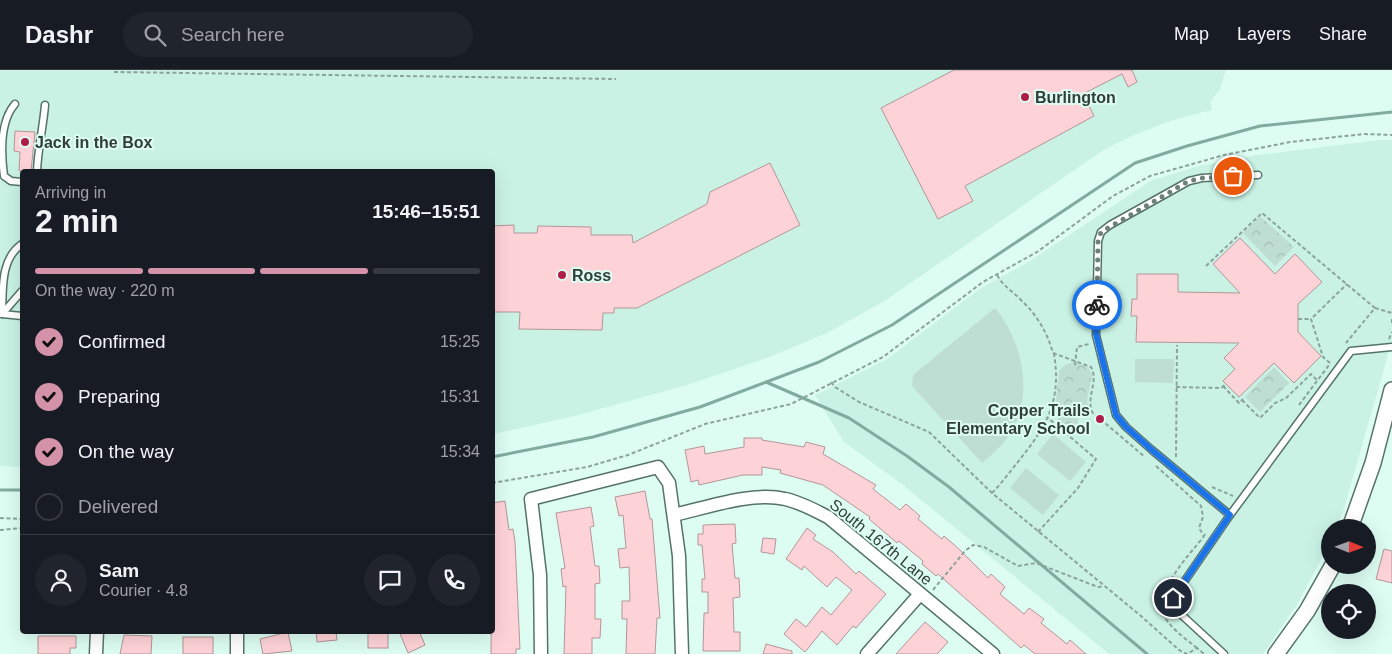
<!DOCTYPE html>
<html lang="en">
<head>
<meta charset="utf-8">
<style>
  :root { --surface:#171b24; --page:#20242c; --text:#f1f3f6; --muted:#9ea1a6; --line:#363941; --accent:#d392a7 }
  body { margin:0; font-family:Arial,sans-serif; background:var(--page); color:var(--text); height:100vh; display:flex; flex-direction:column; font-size:19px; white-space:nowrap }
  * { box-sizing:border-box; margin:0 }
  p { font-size:16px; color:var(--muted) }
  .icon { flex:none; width:28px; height:28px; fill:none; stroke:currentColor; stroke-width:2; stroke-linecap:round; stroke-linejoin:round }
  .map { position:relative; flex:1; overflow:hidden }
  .drawer { position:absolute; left:20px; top:99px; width:475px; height:465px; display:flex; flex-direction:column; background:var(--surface); border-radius:5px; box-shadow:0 5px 20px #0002 }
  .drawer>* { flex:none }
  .needle { width:32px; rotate:91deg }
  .fabs { position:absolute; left:1321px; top:449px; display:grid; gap:10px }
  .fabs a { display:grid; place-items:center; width:55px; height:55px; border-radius:50%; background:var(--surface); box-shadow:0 5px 20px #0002; font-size:25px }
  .pin { position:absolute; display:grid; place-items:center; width:42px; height:42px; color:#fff; margin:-21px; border:2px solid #fff; border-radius:50%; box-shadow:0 1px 5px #0007 }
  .courier { position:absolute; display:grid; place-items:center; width:50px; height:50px; margin:-25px; border:4px solid #1a73e8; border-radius:50%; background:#fff; color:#222; box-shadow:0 1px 6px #0007 }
  .head em { font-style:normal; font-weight:700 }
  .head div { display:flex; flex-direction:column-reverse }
  .head { display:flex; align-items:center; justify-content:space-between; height:85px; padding:0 15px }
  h1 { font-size:32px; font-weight:700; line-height:38px }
  .bar { display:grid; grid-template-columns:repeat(4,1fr); gap:8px 5px; align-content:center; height:60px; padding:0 15px }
  .bar i { height:6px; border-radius:4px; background:var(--line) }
  .bar .current { background:var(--accent) }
  .bar p { grid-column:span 4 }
  .line { display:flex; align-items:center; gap:12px; padding:0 15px; border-top:1px solid var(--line) }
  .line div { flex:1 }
  .round { display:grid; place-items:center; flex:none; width:52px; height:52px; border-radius:26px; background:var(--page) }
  ol { padding:0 15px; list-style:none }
  li { display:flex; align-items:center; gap:15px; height:55px }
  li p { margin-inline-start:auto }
  li .icon { padding:5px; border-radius:50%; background:var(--accent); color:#111; stroke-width:4 }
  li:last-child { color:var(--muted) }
  li i { width:28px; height:28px; border:2px solid var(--line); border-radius:50% }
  header { display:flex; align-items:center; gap:30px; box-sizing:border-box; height:70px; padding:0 25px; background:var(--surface); border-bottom:1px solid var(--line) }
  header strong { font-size:24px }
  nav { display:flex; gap:28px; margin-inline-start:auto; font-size:18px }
  .search { width:350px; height:45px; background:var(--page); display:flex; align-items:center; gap:12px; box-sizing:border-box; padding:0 18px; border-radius:28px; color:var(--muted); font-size:19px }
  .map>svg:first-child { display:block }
  .built { fill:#c9f2e5 }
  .park { fill:url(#park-crowns) }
  .pitch { fill:#beddd3 }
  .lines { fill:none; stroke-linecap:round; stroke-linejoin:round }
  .stream { stroke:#81ab9f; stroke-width:3 }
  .building { fill:#fed3d7; stroke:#b39598 }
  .service-casing { stroke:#55736a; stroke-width:9 }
  .minor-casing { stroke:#55736a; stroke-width:15 }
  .tertiary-casing { stroke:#55736a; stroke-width:18 }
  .path { stroke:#8ca39c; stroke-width:2; stroke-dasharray:4 2.5; stroke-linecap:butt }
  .service { stroke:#fff; stroke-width:6 }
  .minor { stroke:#fff; stroke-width:12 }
  .tertiary { stroke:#fff; stroke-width:15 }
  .done { stroke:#6d817b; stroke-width:5; stroke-dasharray:0 9 }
  .route { stroke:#1a73e8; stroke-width:6 }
  .poi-dot { fill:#af1c47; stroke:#ddfdf3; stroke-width:2 }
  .labels { text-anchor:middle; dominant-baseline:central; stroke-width:4; stroke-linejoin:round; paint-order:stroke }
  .poi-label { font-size:16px; font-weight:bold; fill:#313e3a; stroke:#ddfdf3; text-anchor:start }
  .street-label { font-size:16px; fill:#313e3a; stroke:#ddfdf3 }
</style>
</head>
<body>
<header>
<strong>Dashr</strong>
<div class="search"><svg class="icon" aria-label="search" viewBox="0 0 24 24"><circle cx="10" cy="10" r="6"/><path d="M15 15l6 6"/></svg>Search here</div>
<nav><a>Map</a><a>Layers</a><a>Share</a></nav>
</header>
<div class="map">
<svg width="1392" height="584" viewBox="0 0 1392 584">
  <defs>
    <pattern id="park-crowns" width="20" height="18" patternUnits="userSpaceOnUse" patternTransform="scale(1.25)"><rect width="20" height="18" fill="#beddd3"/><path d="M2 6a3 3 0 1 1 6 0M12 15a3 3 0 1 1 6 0" fill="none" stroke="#a4bfb6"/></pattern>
  </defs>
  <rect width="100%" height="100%" fill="#ddfdf3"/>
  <g class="built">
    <path d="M0 0H1226L1220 19 1210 32 1212 40 1173 50 1134 65 1105 79 886 230 827 263 767 288 687 315 575 346 493 364 492 101H22V397L0 396Z"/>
    <path d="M1379 70H1392V271L1343 442 1336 457 1330 458V472L1298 533 1263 584H1109L903 415 844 372 815 325 887 289 981 218 1030 191 1152 110 1199 96 1257 85Z"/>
  </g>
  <g class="park">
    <path d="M1260 146 1294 177 1275 196 1243 163Z"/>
    <path d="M1073 292 1088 297 1092 305 1087 330 1088 339 1086 341 1083 339C1076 350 1080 355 1072 366L1060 356 1055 339 1059 301 1065 295Z"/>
    <path d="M1274 297 1289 313 1260 342 1245 327Z"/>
  </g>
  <g class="pitch">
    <path d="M995 238C1025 274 1036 333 1004 372 998 380 989 387 982 393L912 316 913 305Z"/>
    <path d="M1135 289H1174L1173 313 1135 312Z"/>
    <path d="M1053 364 1086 392 1070 411 1037 384Z"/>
    <path d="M1026 398 1059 425 1043 445 1010 418Z"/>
  </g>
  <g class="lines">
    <g class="stream">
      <path d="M766 312 849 348 907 386 949 417 1147 584"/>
      <path d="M492 387 593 367 700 337 819 292 892 255 1135 93 1187 76 1260 56 1392 42"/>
      <path d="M0 420H22"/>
    </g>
  </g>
  <g class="building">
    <path d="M954 0H1132L1137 12 1128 17 1122 4 1083 24 1094 46 965 116 973 131 938 149 881 38Z"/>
    <path d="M15 61 35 62 31 101H19L20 82 14 81Z"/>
    <path d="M770 93 800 155 637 238H614V243H603L602 260 519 259 520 242H492V156L514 155V163H537L538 156 591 157V165H632L633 173 707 134 710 122Z"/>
    <path d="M1240 168 1275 204 1295 184 1322 212 1298 234V262L1321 286 1294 313 1274 293 1239 327 1223 311 1235 299 1224 288 1239 273 1136 272 1137 246H1131L1132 229H1137V204H1178V222L1240 223 1213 194Z"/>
    <path d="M744 368H762V370L804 377 806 372 825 377 823 384 876 415 873 419 900 440 906 434 920 446 918 449 942 469 944 466 959 479 988 508 991 504 1005 517 1000 524 1024 544 1029 538 1044 549 1041 553 1067 574 1070 570 1086 584H1035L1024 575 1021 578 938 504 936 506 922 494 923 491 899 471 897 473 869 449 870 447 823 415 780 403 781 400 762 397V405H743L699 415 698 410 691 412 685 380 704 376 705 384 744 377Z"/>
    <path d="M645 421 650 449H652L660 548H657L655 584H626L627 549H622V531H630L629 497 620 498 618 479 626 478 623 445 619 446 615 427Z"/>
    <path d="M505 431 509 460 513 459 515 472 520 579H516V584H491L492 433Z"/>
    <path d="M591 437 594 456 590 457 595 496H599L600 513 595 514V549H601L600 568H592V584H564L566 516 563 517 561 499 565 498 556 443Z"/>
    <path d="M735 454 736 473 732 474 735 508H739L740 527 733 528 734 562H740V581H703L704 543H708V522H702V509H705L702 475H698V464H703V455Z"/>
    <path d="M807 458 816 465 813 469 833 482 856 504 859 501 886 524 856 558 853 556 837 575 822 561 805 582 784 564 796 549 806 557 822 537 831 545 852 520 836 507 827 517 804 496 802 500 786 489Z"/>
    <path d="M763 468 776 469 774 484 761 482Z"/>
    <path d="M1384 479 1392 481V513L1376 509Z"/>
    <path d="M925 552 948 572 937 584H896Z"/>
    <path d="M316 561H336L337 570 317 572Z"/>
    <rect x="368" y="561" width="20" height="17"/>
    <path d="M399 561H419L425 575 408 583Z"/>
    <path d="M288 562 292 581 263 584 260 569Z"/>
    <path d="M124 565 152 566 151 584H120Z"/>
    <path d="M38 566H76V578H70V584H38Z"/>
    <rect x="183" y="567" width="30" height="17"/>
    <path d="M766 574 792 581V584H763Z"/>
  </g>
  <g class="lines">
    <g class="service-casing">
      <g id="service">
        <path d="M15 34C0 51 1 83 4 106L11 111 22 112"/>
        <path d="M37 101C38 78 43 58 45 35"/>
        <path d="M22 174C0 189 3 220 2 244L22 221"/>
        <path d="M2 244 22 246"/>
        <path d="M1230 445 1152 380 1126 357 1116 345 1096 265 1098 171 1101 162 1110 155 1189 111 1202 108 1258 105"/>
        <path d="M1224 584 1172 536 1173 528 1230 445 1351 281 1392 277"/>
      </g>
    </g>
    <g class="minor-casing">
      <g id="minor">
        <path d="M674 445C705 438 753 421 785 429 800 432 814 440 828 447L993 584"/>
        <path d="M237 561V584"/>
        <path d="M96 584 97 561"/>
        <path d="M541 584 540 505 531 429 658 397 669 413 679 486 682 584"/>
        <path d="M867 584 920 524"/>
      </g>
    </g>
    <g class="tertiary-casing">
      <g id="tertiary">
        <path d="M1350 458 1373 393 1392 320"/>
        <path d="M1276 584 1307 541 1333 495"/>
      </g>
    </g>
    <g class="path">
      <path d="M114 2 616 9"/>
      <path d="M1206 196 1262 143 1375 238 1346 273"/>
      <path d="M997 205C1003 216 1012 221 1021 230 1037 245 1047 262 1053 283L1091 297C1099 312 1086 326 1092 342L1145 387"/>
      <path d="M1375 238 1392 243"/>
      <path d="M1298 249H1311"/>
      <path d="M1392 249V255"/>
      <path d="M1389 269 1392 262"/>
      <path d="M1330 293 1323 287 1311 249 1347 214"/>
      <path d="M1075 295 1077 277 1089 274"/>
      <path d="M831 312 835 317 859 332 929 362 992 423 1141 546 1179 580 1187 584 1197 578 1204 584"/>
      <path d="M1223 316 1239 333 1243 329"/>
      <path d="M1176 317 1221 318 1226 314"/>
      <path d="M1242 330 1260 348 1275 333 1286 328 1311 304 1317 310"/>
      <path d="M1299 335 1329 295"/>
      <path d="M1084 337 1089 341 1091 340"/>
      <path d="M1176 387 1177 275"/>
      <path d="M1156 396 1201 436 1203 447 1199 458 1204 466 1205 464"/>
      <path d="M492 413 587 397 628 385 705 354 791 334 883 287 983 212 1037 182 1113 126 1150 106 1224 85 1290 72 1364 64 1392 65"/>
      <path d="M1212 417 1233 426"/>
      <path d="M992 423C1001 414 1009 403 1017 393 1046 357 1062 332 1054 284"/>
      <path d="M0 448 22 449"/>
      <path d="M0 460 22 458"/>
      <path d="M1038 462 1078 418 1096 389 1048 348"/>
      <path d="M933 520 965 481 973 475 984 477 1018 496 1036 493 1098 517 1104 516"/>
      <path d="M1197 578C1187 570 1176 562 1168 552 1147 527 1189 486 1204 466"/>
    </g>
    <use href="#service" class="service"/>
    <use href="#minor" class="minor"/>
    <use href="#tertiary" class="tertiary"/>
  </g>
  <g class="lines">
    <path class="done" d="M1097 235 1098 171 1101 162 1189 111 1202 108 1233 106"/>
    <path class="route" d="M1097 235 1096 264 1116 345 1126 357 1152 380 1230 445 1173 528"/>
  </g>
  <g class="poi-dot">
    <circle cx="1025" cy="27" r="5"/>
    <circle cx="25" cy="72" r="5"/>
    <circle cx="562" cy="205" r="5"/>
    <circle cx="1100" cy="349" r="5"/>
  </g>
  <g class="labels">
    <g class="poi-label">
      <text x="1035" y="27">Burlington</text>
      <text x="35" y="72">Jack in the Box</text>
      <text x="572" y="205">Ross</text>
      <text x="1090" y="340" text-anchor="end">Copper Trails<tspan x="1090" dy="18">Elementary School</tspan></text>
    </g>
    <g class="street-label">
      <text transform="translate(881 472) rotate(39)">South 167th Lane</text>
    </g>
  </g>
</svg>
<div class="fabs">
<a><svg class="needle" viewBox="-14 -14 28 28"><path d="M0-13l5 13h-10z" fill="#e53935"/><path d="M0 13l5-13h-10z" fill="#9ea1a6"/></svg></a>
<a><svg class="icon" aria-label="locate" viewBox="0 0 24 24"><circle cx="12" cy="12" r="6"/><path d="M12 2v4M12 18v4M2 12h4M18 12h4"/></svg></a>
</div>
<div class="pin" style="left:1233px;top:106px;background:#ea580c"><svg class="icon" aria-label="bag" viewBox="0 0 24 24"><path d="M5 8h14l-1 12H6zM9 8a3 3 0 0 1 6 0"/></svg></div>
<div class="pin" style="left:1173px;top:528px;background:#1f2937"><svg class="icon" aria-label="home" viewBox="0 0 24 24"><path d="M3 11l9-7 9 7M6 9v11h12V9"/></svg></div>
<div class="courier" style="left:1097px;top:235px"><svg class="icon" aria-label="bike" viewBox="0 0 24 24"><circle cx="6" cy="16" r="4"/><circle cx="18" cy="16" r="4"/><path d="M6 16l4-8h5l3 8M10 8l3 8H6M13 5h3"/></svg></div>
<section class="drawer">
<div class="head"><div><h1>2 min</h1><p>Arriving in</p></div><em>15:46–15:51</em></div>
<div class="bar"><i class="current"></i><i class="current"></i><i class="current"></i><i></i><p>On the way · 220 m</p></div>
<ol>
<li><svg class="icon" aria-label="check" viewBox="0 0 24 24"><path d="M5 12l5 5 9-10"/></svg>Confirmed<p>15:25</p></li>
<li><svg class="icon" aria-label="check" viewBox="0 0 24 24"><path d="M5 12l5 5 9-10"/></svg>Preparing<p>15:31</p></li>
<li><svg class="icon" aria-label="check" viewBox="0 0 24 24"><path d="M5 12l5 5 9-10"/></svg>On the way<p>15:34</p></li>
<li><i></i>Delivered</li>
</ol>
<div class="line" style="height:90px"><a class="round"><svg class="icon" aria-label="person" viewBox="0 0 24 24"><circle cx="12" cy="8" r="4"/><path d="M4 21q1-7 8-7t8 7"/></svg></a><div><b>Sam</b><p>Courier · 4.8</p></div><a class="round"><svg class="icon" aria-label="chat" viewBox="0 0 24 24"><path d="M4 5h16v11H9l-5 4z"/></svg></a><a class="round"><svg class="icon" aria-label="phone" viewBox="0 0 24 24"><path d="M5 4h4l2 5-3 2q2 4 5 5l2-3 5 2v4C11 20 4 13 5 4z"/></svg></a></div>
</section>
</div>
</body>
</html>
